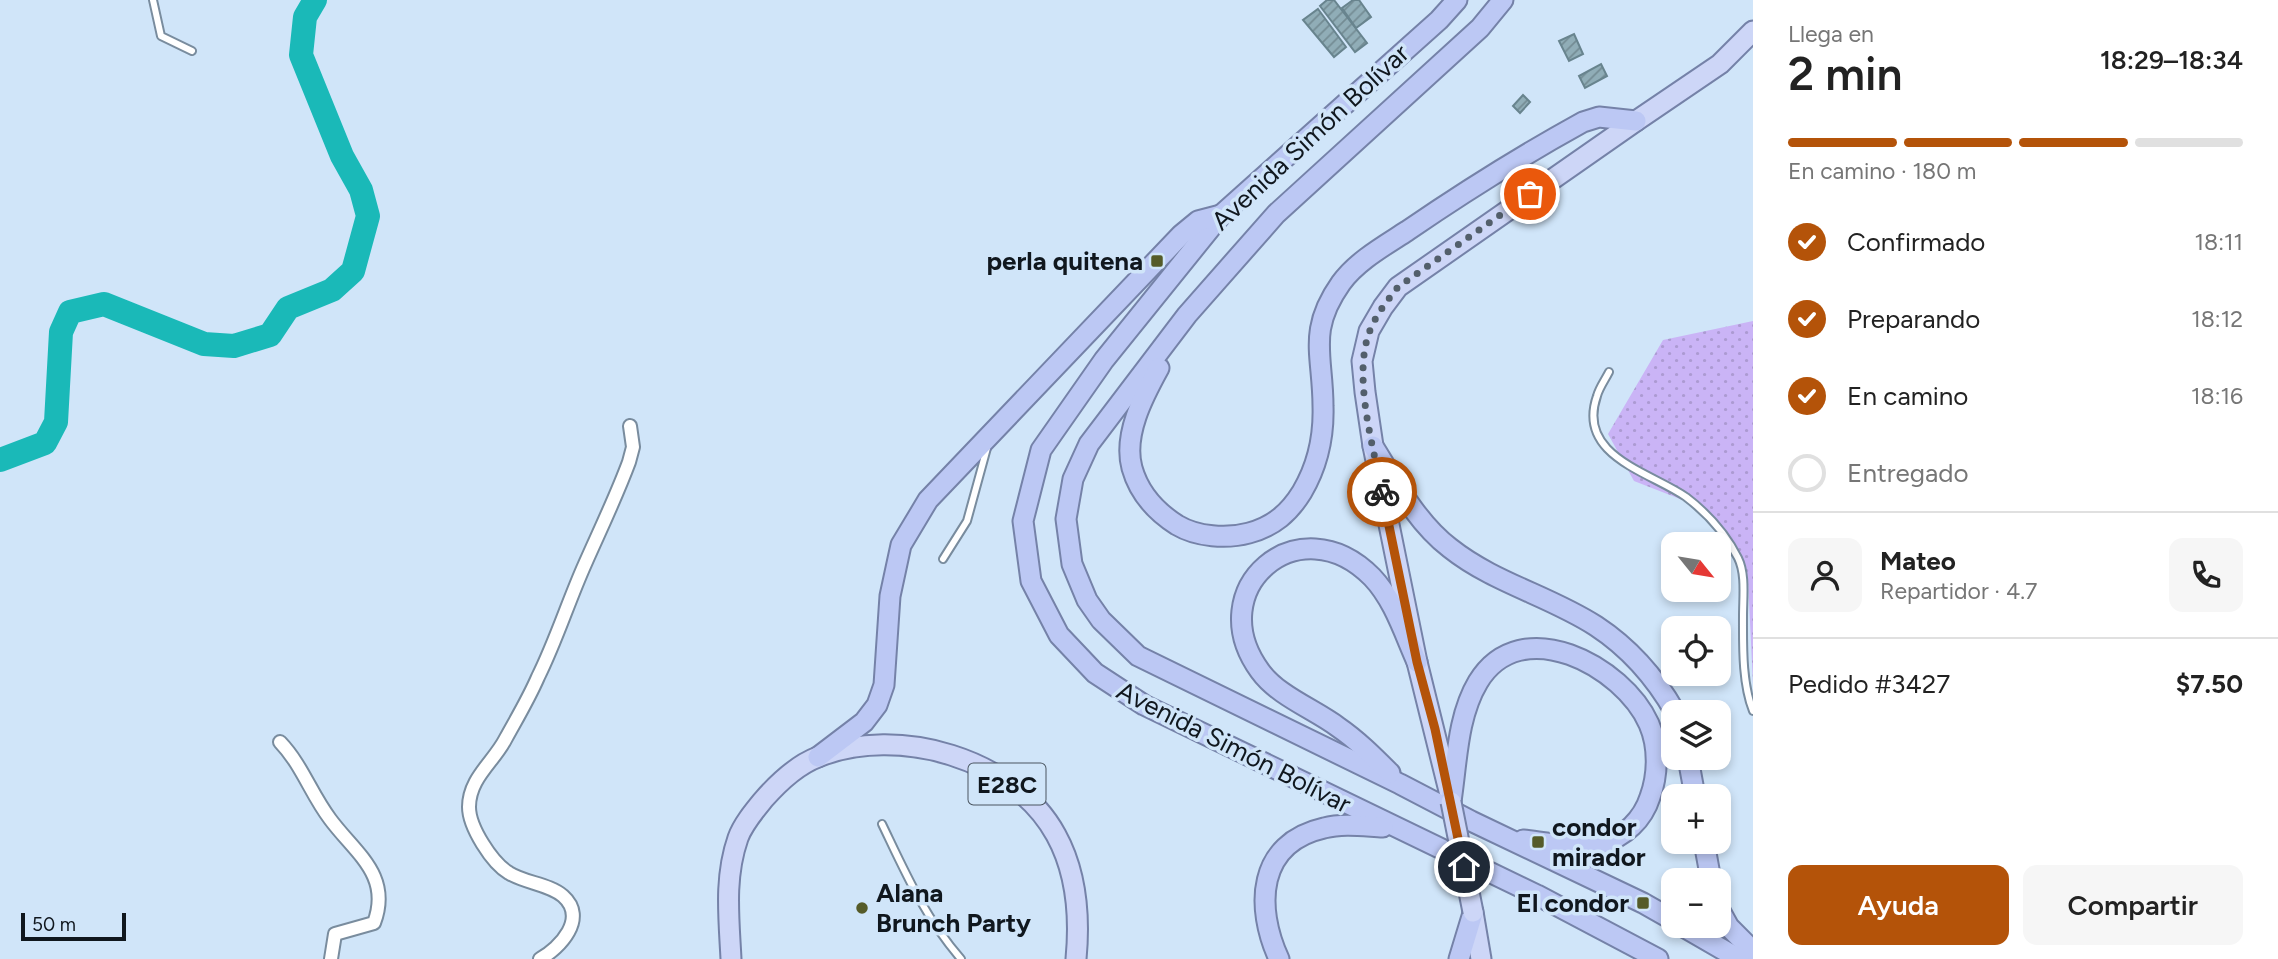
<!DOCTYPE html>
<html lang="es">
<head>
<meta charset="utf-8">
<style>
  :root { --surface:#fff; --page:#f6f6f6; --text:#222; --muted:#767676; --line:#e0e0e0; --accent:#b45309 }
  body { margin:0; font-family:Figtree,sans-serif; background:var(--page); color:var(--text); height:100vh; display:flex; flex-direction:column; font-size:26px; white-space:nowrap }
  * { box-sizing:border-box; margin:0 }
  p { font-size:23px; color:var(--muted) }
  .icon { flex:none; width:38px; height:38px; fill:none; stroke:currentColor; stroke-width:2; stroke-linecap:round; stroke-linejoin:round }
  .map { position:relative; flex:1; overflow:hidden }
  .details { display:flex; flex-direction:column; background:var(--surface); width:525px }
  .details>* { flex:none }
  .needle { width:46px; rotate:120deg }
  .controls { position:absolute; left:1661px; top:532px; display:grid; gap:14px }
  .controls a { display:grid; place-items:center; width:70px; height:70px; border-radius:14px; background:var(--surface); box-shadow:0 4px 10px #0003; font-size:35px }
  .scale { position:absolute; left:21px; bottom:18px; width:105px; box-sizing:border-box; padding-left:7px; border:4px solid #10171e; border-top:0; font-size:19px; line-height:24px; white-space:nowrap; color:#10171e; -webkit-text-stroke:5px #d0e5f9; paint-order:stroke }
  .pin { position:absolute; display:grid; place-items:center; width:60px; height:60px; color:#fff; margin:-30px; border:4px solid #fff; border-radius:50%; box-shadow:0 2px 7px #0007 }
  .courier { position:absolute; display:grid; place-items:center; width:70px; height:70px; margin:-35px; border:5px solid #b45309; border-radius:50%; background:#fff; color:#222; box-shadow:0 2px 9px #0007 }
  .headline em { font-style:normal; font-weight:600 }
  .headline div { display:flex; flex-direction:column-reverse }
  .headline { display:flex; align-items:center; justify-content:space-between; height:119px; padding:0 35px }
  h1 { font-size:46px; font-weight:600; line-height:52px }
  .bar { display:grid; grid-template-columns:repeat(4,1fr); gap:10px 7px; align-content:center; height:84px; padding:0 35px }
  .bar i { height:9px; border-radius:5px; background:var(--line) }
  .bar .on { background:var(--accent) }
  .bar p { grid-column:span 4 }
  .line { display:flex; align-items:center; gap:18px; padding:0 35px; border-top:2px solid var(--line) }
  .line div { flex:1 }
  .round { display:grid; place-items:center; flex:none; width:74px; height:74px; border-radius:14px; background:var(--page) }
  ol { padding:0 35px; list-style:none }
  li { display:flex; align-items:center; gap:21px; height:77px }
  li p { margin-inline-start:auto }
  li .icon { padding:7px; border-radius:50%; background:var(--accent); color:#fff; stroke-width:4 }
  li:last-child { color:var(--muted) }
  li i { width:38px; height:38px; border:4px solid var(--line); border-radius:50% }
  .button { display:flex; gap:14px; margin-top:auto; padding:14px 35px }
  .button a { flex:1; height:80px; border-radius:14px; background:var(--accent); color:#fff; font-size:28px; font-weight:600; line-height:80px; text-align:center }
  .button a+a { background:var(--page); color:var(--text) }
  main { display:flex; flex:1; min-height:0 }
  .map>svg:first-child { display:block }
  .park { fill:url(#park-dots) }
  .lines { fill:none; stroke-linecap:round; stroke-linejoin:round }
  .river { stroke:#1ab9b8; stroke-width:24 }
  .building { fill:url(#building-hatch); stroke:#68848e; stroke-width:2 }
  .service-casing { stroke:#798c9e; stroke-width:10 }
  .minor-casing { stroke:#798c9e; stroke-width:16 }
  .primary-casing { stroke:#7582a8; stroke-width:23 }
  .trunk-casing { stroke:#7582a8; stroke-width:23 }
  .service { stroke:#fff; stroke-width:6 }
  .minor { stroke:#fff; stroke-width:12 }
  .primary { stroke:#cdd6f7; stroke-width:19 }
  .trunk { stroke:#bcc8f4; stroke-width:19 }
  .primary-bridge-casing { stroke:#7582a8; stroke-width:23; stroke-linecap:butt }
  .primary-bridge { stroke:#cdd6f7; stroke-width:19 }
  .done { stroke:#535f6b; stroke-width:7; stroke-dasharray:0 12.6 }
  .route { stroke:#b45309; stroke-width:9 }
  .poi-dot { fill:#555b29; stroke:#d0e5f9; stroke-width:2.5 }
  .labels { text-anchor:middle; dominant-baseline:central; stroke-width:7; stroke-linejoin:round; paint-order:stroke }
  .shield { fill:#d0e5f9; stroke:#4a5560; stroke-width:2 }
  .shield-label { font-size:24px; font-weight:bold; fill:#10171e }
  .street-label { font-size:26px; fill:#10171e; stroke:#d0e5f9 }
  .poi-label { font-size:26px; font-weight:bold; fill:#10171e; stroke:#d0e5f9; text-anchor:end }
</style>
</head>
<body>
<main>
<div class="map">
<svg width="1753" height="959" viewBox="0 0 1753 959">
  <defs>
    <pattern id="park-dots" width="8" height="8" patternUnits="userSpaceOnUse" patternTransform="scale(1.75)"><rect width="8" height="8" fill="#cab4f6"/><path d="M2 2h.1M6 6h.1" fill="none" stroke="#ac9ad2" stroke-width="1.8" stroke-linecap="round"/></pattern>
    <pattern id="building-hatch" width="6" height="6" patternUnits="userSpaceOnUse" patternTransform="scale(1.75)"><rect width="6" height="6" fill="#90adb7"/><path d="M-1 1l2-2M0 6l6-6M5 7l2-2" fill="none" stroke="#748c94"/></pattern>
  </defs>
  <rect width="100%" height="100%" fill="#d0e5f9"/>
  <path class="park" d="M1753 321V685L1748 579 1698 506 1634 481 1608 434 1663 340Z"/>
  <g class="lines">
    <path class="river" d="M0 460 45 443 56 422 61 332 70 312 104 304 204 344 234 346 270 335 288 308 332 290 353 271 368 216 361 190 342 156 301 55 305 17 315 0"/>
  </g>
  <g class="building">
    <path d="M1327 0H1334L1367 43 1355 52 1320 6Z"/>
    <path d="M1353 0H1359L1371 17 1356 28 1342 8Z"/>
    <path d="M1318 9 1346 47 1334 57 1303 20Z"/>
    <path d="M1574 34 1583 54 1569 61 1559 41Z"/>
    <path d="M1601 64 1607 76 1585 88 1579 76Z"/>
    <path d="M1523 95 1530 102 1520 113 1513 106Z"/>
  </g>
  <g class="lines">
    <g class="service-casing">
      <g id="service">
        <path d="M153 0 161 36 192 51"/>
        <path d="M1609 372C1605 380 1599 388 1597 396 1576 456 1650 472 1686 497 1707 513 1726 534 1738 558 1746 574 1743 597 1743 616 1743 646 1742 683 1753 711"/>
        <path d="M943 559 967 521 987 448"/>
        <path d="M882 824C906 874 924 916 961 959"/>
      </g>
    </g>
    <g class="minor-casing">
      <g id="minor">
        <path d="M280 742C302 765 311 794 330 819 355 853 392 875 374 923L335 934 331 959"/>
        <path d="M540 959C560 948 588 918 563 896 549 884 525 883 509 873 492 863 469 827 469 807 469 778 494 762 506 738 517 718 529 698 538 677 556 641 568 602 585 564 600 530 616 497 629 462L633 447 630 426"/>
      </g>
    </g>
    <g class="primary-casing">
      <g id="primary">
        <path d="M1451 799 1417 662 1373 446 1365 392 1362 361 1369 331 1383 307 1398 287 1636 121 1720 64 1753 31"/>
        <path d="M1473 912 1481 959"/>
        <path d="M731 959C729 918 724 878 738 838 743 824 755 810 764 799 779 782 797 765 818 757 898 725 1014 758 1056 835 1077 873 1080 917 1076 959"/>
      </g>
    </g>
    <g class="trunk-casing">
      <g id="trunk">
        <path d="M1457 0 1439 20 1221 215 1104 360 1041 450 1023 521 1031 581 1059 635 1095 673 1144 705 1537 895 1658 959"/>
        <path d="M1503 0 1480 28 1276 214 1187 315 1089 444 1073 479 1066 519 1072 564 1087 600 1101 620 1138 656 1400 784 1471 821 1643 903 1673 920"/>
        <path d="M1159 368C1143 397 1123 435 1132 468 1139 493 1155 511 1177 525 1197 537 1227 539 1249 533 1274 526 1289 513 1302 492 1318 465 1324 437 1323 406 1323 355 1307 331 1341 283 1357 261 1384 246 1407 231 1464 192 1523 155 1583 122L1599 117 1636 121"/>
        <path d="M1373 446C1395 481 1416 522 1450 548 1494 583 1550 596 1596 626 1631 649 1655 677 1675 712"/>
        <path d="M818 757 864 722 877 705 884 685 890 596 901 545 928 500 1181 235 1198 221 1221 215"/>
        <path d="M1688 758 1695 796"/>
        <path d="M1390 773C1373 756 1357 740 1338 727 1314 709 1278 696 1260 671 1200 589 1299 503 1372 577 1394 600 1404 633 1417 662"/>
        <path d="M1451 801C1457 763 1457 717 1478 682 1521 611 1623 666 1649 724 1659 747 1658 775 1650 797 1643 819 1625 837 1602 843 1576 849 1549 843 1523 840"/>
        <path d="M1704 842 1711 880"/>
        <path d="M1718 907 1729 927 1753 951"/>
        <path d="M1682 926 1739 959"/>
        <path d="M1279 959C1255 907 1257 843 1324 828 1343 823 1363 826 1383 827"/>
        <path d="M1459 959 1473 913"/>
      </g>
    </g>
    <use href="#service" class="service"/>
    <use href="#minor" class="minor"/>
    <use href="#primary" class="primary"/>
    <use href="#trunk" class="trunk"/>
    <g class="primary-bridge-casing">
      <path id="primary-bridge" d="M1451 802 1473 912"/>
    </g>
    <use href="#primary-bridge" class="primary-bridge"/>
  </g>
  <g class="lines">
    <path class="done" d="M1382 492C1373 445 1353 378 1369 333 1375 316 1387 301 1398 287L1530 194"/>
    <path class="route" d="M1382 492 1417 662 1435 729 1464 867"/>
  </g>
  <g class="poi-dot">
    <rect x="1150" y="254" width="14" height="14" rx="3.5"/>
    <rect x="1531" y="835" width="14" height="14" rx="3.5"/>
    <rect x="1636" y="896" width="14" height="14" rx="3.5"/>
    <circle cx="862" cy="908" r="7"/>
  </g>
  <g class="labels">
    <rect class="shield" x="968.5" y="763.5" width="77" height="41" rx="5"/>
    <g class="shield-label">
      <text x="1007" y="784">E28C</text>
    </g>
    <g class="street-label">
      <text transform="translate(1310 137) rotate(-43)">Avenida Simón Bolívar</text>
      <text transform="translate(1234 747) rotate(27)">Avenida Simón Bolívar</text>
    </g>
    <g class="poi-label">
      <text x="1143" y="261">perla quitena</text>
      <text x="1552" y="827" text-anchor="start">condor<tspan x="1552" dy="30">mirador</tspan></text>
      <text x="876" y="893" text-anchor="start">Alana<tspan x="876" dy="30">Brunch Party</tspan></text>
      <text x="1629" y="903">El condor</text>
    </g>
  </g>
</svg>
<div class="controls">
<a><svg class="needle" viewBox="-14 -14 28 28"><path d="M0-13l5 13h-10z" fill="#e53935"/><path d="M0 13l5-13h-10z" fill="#767676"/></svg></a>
<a><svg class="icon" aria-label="locate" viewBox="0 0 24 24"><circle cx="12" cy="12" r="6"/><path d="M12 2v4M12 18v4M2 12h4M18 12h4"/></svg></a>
<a><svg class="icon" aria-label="layers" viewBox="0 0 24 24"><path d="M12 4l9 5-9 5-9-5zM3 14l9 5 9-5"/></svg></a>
<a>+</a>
<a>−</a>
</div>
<div class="scale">50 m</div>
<div class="pin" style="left:1530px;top:194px;background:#ea580c"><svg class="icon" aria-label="bag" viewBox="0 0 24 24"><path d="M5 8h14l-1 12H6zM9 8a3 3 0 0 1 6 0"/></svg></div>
<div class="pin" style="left:1464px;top:867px;background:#1f2937"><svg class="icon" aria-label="home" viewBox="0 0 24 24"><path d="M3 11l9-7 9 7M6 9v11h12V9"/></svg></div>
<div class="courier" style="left:1382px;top:492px"><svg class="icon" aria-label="bike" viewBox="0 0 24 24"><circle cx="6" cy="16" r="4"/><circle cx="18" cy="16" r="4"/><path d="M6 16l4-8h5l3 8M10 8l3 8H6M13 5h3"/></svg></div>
</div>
<section class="details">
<div class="headline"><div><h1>2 min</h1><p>Llega en</p></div><em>18:29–18:34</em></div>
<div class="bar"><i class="on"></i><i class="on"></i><i class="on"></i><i></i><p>En camino · 180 m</p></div>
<ol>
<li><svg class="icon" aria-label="check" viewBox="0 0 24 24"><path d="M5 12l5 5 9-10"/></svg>Confirmado<p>18:11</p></li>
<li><svg class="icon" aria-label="check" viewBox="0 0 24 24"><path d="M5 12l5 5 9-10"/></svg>Preparando<p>18:12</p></li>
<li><svg class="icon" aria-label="check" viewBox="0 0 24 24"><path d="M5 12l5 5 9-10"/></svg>En camino<p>18:16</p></li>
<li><i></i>Entregado</li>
</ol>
<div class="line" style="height:126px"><a class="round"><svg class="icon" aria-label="person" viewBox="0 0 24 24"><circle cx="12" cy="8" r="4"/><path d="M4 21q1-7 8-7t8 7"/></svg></a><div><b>Mateo</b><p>Repartidor · 4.7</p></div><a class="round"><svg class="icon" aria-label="phone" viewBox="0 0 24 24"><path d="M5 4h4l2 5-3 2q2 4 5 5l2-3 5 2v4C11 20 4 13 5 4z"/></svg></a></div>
<div class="line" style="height:91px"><div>Pedido #3427</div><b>$7.50</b></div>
<div class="button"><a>Ayuda</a><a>Compartir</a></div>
</section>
</main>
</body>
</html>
